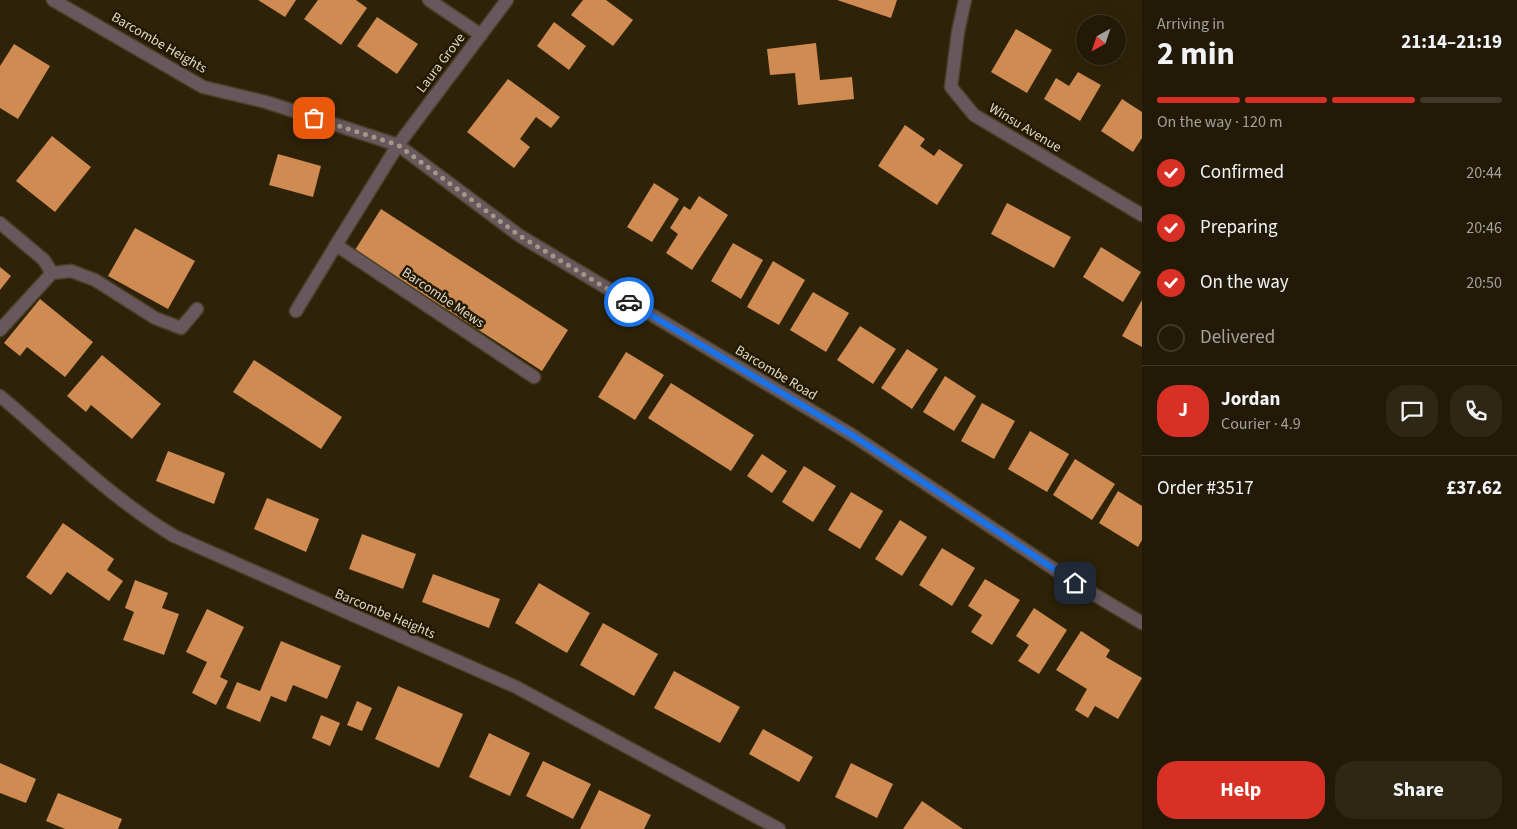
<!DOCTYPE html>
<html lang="en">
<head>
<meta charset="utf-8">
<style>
  :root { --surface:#221a06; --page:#2e2714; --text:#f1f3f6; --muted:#a2a19b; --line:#3f3828; --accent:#d93025 }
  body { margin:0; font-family:"Source Sans 3",sans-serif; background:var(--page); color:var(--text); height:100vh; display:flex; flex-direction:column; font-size:19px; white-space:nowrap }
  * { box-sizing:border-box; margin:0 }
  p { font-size:16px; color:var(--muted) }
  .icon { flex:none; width:28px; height:28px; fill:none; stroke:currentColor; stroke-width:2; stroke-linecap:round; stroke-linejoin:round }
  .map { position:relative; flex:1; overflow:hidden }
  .panel { display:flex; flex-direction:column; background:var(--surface); width:375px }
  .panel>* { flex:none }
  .needle { width:32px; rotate:220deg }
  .buttons { position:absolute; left:1076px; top:15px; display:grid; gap:10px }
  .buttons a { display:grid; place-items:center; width:50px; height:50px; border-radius:50%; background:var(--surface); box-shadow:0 5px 20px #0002,0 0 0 1px var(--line); font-size:25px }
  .pin { position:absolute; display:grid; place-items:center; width:42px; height:42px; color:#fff; margin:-21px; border-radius:10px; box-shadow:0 2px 8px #0006 }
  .courier { position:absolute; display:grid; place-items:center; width:50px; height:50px; margin:-25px; border:4px solid #1a73e8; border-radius:50%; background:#fff; color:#222; box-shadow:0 1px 6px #0007 }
  .head em { font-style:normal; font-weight:700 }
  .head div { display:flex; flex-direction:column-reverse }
  .head { display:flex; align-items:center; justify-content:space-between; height:85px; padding:0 15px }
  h1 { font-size:32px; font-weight:700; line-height:38px }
  .bar { display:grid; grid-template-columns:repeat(4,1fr); gap:8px 5px; align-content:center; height:60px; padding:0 15px }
  .bar i { height:6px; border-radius:4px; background:var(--line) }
  .bar .selected { background:var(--accent) }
  .bar p { grid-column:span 4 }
  .line { display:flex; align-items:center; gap:12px; padding:0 15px; border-top:1px solid var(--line) }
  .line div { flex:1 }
  .round { display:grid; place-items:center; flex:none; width:52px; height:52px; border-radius:20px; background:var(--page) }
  ol { padding:0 15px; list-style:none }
  li { display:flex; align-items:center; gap:15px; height:55px }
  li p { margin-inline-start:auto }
  li .icon { padding:5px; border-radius:50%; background:var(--accent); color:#fff; stroke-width:4 }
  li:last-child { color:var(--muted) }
  li i { width:28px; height:28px; border:2px solid var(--line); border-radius:50% }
  .primary-button { display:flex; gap:10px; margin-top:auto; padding:10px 15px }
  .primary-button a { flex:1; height:58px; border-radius:20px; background:var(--accent); color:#fff; font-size:20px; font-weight:700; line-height:58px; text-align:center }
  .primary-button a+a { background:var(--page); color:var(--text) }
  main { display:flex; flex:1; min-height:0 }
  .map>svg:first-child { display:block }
  .building { fill:#cf8b51 }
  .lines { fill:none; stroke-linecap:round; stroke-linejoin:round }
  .minor-casing { stroke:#4a4027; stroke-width:15 }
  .minor { stroke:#66585c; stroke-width:12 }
  .done { stroke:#a19986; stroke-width:5; stroke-dasharray:0 9 }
  .route { stroke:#1a73e8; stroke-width:6 }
  .labels { text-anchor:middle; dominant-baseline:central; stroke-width:5; stroke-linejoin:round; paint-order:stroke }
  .street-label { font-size:14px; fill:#dfd9ca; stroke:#241a01 }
</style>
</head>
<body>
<main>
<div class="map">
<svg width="1142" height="829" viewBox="0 0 1142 829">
  <rect width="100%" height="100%" fill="#2e2308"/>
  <g class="building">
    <path d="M258 0H296L285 17Z"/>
    <path d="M318 0H356L367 8 341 45 304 19Z"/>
    <path d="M583 0H606L633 20 613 46 571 15Z"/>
    <path d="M837 0H897L891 18Z"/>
    <path d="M377 17 418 44 397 74 357 46Z"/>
    <path d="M554 22 586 46 569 70 537 46Z"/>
    <path d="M1016 29 1052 50 1027 93 991 72Z"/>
    <path d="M816 43 820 80 852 77 854 99 798 105 795 73 770 75 767 49Z"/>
    <path d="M14 44 50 66 18 119 0 108V66Z"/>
    <path d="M1078 72 1101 85 1080 121 1044 99 1056 78 1069 86Z"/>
    <path d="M508 79 560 117 551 128 536 117 520 139 530 147 514 168 467 132Z"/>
    <path d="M1122 99 1142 112V138L1133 152 1101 131Z"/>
    <path d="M905 125 925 139 920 146 934 156 939 149 963 165 937 205 878 166Z"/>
    <path d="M52 136 91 167 55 212 16 181Z"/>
    <path d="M278 154 321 166 313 197 269 185Z"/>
    <path d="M654 183 679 199 652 242 627 227Z"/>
    <path d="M699 196 728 215 692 270 666 253 678 234 670 228 684 206 690 210Z"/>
    <path d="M1007 203 1071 237 1054 268 991 234Z"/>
    <path d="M381 209 568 330 542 371 355 250Z"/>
    <path d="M135 228 195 261 168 309 108 276Z"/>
    <path d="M733 243 763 260 741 299 711 281Z"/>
    <path d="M1101 247 1141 272 1123 302 1083 277Z"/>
    <path d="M773 261 805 280 779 325 747 307Z"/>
    <path d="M0 267 11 276 0 290Z"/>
    <path d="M813 292 849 313 826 352 790 330Z"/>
    <path d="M40 299 93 342 65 377 27 347 20 356 4 343Z"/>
    <path d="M1142 300V347L1122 336Z"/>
    <path d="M860 326 896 349 873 384 837 360Z"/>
    <path d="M907 349 938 369 912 409 881 388Z"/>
    <path d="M626 352 664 375 635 420 598 397Z"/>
    <path d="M102 355 161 404 132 439 91 405 86 412 67 396Z"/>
    <path d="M254 360 342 417 321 449 233 392Z"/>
    <path d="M945 376 976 396 954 431 923 412Z"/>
    <path d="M671 383 754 435 731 471 648 418Z"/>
    <path d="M982 403 1015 421 994 459 961 441Z"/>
    <path d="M1030 431 1069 454 1047 492 1008 469Z"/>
    <path d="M168 451 225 473 214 504 156 481Z"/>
    <path d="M762 454 787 471 772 493 747 476Z"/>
    <path d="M1075 459 1115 484 1092 520 1053 495Z"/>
    <path d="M804 466 836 486 813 522 782 502Z"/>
    <path d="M1118 491 1142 506V540L1138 547 1099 523Z"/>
    <path d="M851 492 883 511 860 549 828 530Z"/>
    <path d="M267 498 319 519 306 552 254 529Z"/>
    <path d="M900 520 927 537 902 576 875 559Z"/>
    <path d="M63 523 114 559 107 570 123 581 109 601 67 572 51 595 26 577Z"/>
    <path d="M362 534 416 554 403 589 349 569Z"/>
    <path d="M942 548 975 568 952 606 919 585Z"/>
    <path d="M433 574 500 599 489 628 422 602Z"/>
    <path d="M985 579 1020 600 992 645 971 632 982 615 968 606Z"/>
    <path d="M135 580 168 593 162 608 179 614 164 655 123 640 134 612 125 608Z"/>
    <path d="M539 583 590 613 567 653 515 623Z"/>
    <path d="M1034 608 1067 630 1039 674 1018 661 1029 645 1016 636Z"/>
    <path d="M207 609 244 627 220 677 228 681 216 705 192 693 207 662 186 652Z"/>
    <path d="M603 623 658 654 634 696 580 665Z"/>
    <path d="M1081 631 1110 650 1106 657 1142 678 1118 719 1095 706 1088 718 1075 710 1087 689 1056 670Z"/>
    <path d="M281 641 341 666 327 699 293 685 286 702 271 696 260 722 226 708 237 682 260 691Z"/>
    <path d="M674 671 740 707 720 743 654 708Z"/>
    <path d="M398 686 463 714 439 768 375 739Z"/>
    <path d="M357 701 372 708 362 731 347 725Z"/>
    <path d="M321 715 340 723 330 746 312 738Z"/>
    <path d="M763 729 813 757 799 782 749 754Z"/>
    <path d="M489 733 530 753 510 796 469 777Z"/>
    <path d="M543 761 591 784 573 819 526 796Z"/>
    <path d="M0 763 36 779 26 803 0 793Z"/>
    <path d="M851 763 893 784 877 818 835 797Z"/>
    <path d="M599 790 651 815 644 829H580Z"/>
    <path d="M58 793 122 819 118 829H65L46 821Z"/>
    <path d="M922 801 963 829H903Z"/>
  </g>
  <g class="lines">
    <g class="minor-casing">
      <g id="minor">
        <path d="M53 0 203 87 266 102 398 145 520 236 852 435 1075 583 1142 623"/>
        <path d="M429 0 481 35"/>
        <path d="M507 0 398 145 336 245 534 377"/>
        <path d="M965 0 958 32 951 87 974 115 1142 215"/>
        <path d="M0 223 44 260 52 273"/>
        <path d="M296 311 336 245"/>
        <path d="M0 330 52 273 71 271 95 280 155 318 181 328 197 309"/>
        <path d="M0 396C56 443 112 499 174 536L516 687 779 829"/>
      </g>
    </g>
    <use href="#minor" class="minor"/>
  </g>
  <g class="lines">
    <path class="done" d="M314 118 398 145 520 236 629 302"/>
    <path class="route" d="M629 302 852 435 1075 583"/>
  </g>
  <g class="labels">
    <g class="street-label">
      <text transform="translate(159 43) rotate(30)">Barcombe Heights</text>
      <text transform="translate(441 63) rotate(-53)">Laura Grove</text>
      <text transform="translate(1025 128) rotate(31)">Winsu Avenue</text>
      <text transform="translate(443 298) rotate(34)">Barcombe Mews</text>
      <text transform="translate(776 373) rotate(31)">Barcombe Road</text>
      <text transform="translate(385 614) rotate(23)">Barcombe Heights</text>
    </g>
  </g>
</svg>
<div class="buttons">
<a><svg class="needle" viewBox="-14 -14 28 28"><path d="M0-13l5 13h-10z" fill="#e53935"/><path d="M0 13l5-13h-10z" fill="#a2a19b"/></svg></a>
</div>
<div class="pin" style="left:314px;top:118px;background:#ea580c"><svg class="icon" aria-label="bag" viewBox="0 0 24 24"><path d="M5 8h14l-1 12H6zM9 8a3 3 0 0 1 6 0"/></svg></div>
<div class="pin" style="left:1075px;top:583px;background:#1f2937"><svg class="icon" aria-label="home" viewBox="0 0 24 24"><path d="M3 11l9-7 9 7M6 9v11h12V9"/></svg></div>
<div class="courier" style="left:629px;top:302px"><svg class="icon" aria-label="car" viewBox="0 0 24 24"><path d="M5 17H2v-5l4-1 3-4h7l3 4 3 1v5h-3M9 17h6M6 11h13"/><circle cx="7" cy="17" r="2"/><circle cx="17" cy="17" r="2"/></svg></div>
</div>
<section class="panel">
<div class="head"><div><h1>2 min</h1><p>Arriving in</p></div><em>21:14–21:19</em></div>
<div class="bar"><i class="selected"></i><i class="selected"></i><i class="selected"></i><i></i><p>On the way · 120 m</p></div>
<ol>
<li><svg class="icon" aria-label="check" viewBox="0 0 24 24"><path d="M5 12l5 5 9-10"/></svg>Confirmed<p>20:44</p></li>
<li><svg class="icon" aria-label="check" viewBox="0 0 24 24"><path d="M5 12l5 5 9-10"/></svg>Preparing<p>20:46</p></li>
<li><svg class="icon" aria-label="check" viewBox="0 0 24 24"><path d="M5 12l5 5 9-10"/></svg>On the way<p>20:50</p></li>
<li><i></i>Delivered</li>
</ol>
<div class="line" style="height:90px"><b class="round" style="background:var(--accent);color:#fff">J</b><div><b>Jordan</b><p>Courier · 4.9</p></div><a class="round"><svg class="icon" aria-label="chat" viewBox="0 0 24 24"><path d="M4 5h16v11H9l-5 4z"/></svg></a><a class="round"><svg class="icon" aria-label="phone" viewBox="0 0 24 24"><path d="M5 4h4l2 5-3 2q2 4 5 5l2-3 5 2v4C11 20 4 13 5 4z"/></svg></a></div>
<div class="line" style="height:65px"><div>Order #3517</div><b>£37.62</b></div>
<div class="primary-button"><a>Help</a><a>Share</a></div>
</section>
</main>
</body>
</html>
